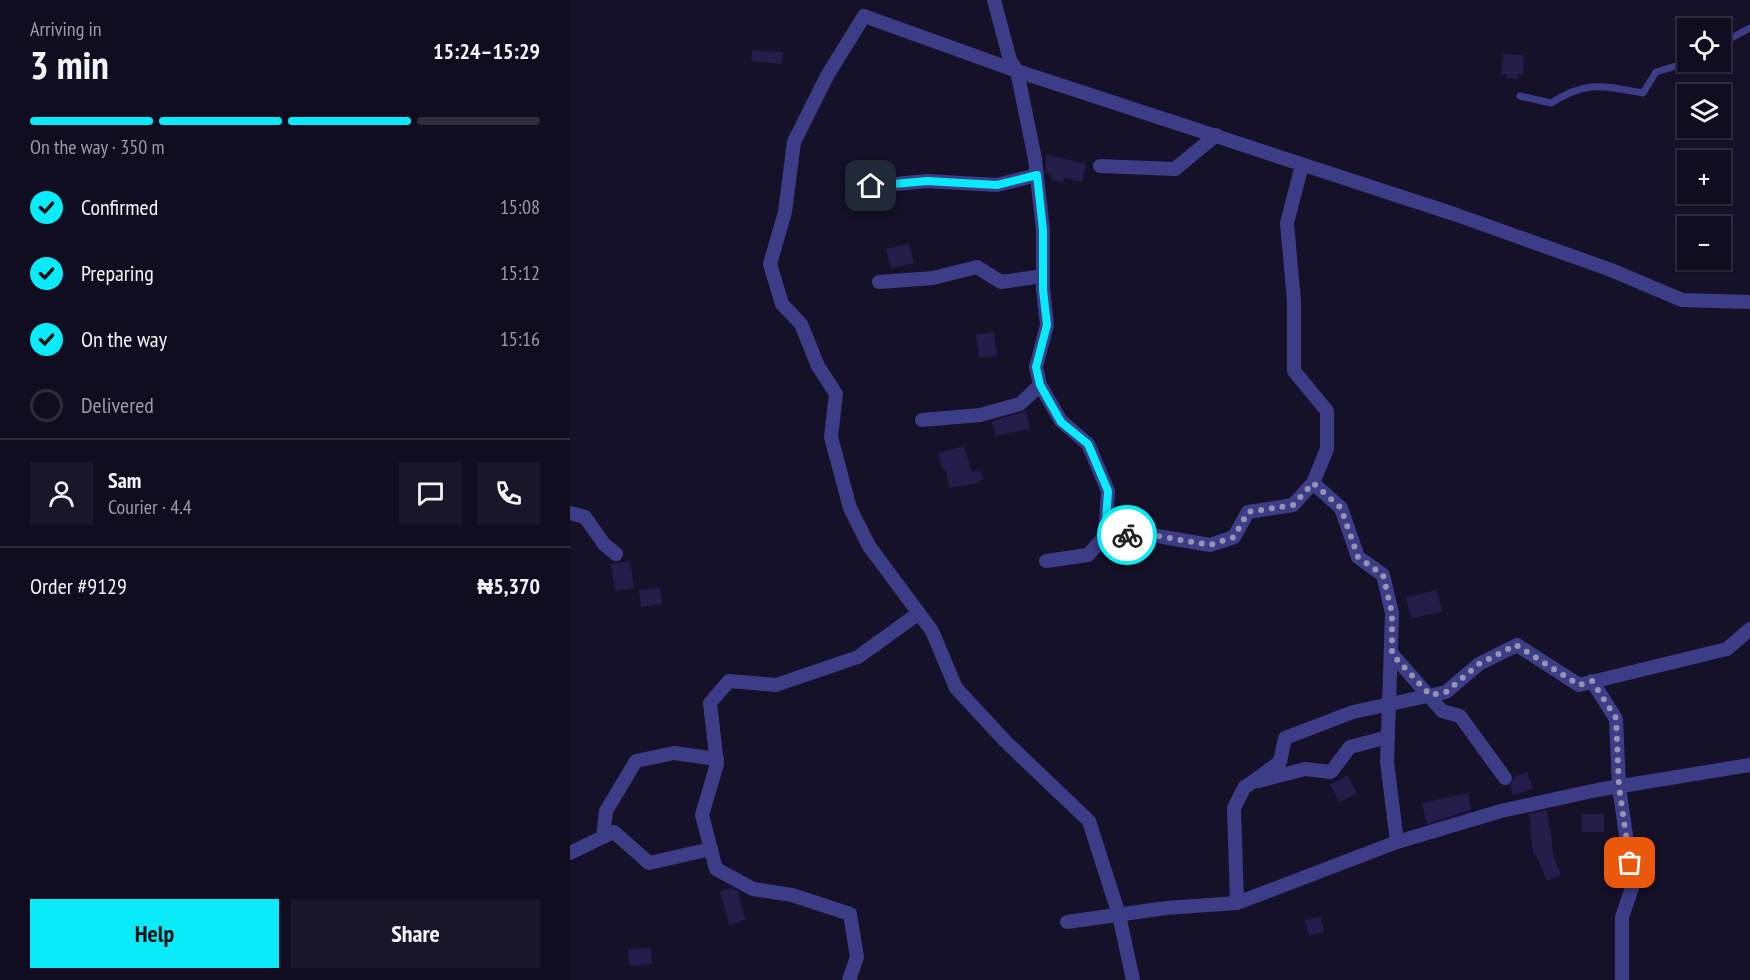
<!DOCTYPE html>
<html lang="en">
<head>
<meta charset="utf-8">
<style>
  :root { --surface:#0f0d1f; --page:#181628; --text:#f1f3f6; --muted:#9b9ca4; --line:#2f2d3d; --accent:#0aebfa }
  body { margin:0; font-family:"PT Sans Narrow",sans-serif; background:var(--page); color:var(--text); height:100vh; display:flex; flex-direction:column; font-size:22px; white-space:nowrap }
  * { box-sizing:border-box; margin:0 }
  p { font-size:20px; color:var(--muted) }
  .icon { flex:none; width:33px; height:33px; fill:none; stroke:currentColor; stroke-width:2; stroke-linecap:round; stroke-linejoin:round }
  .map { position:relative; flex:1; overflow:hidden }
  .details { display:flex; flex-direction:column; background:var(--surface); width:570px }
  .details>* { flex:none }
  .tools { position:absolute; left:1107px; top:18px; display:grid; gap:12px }
  .tools a { display:grid; place-items:center; width:54px; height:54px; border-radius:0px; background:var(--surface); box-shadow:0 2px 4px #0004,0 0 0 2px var(--line); font-size:30px }
  .pin { position:absolute; display:grid; place-items:center; width:51px; height:51px; color:#fff; margin:-26px; border-radius:12px; box-shadow:0 3px 9px #0006 }
  .courier { position:absolute; display:grid; place-items:center; width:60px; height:60px; margin:-30px; border:4px solid #0aebfa; border-radius:50%; background:#fff; color:#222; box-shadow:0 2px 8px #0007 }
  .overview em { font-style:normal; font-weight:800 }
  .overview div { display:flex; flex-direction:column-reverse }
  .overview { display:flex; align-items:center; justify-content:space-between; height:102px; padding:0 30px }
  h1 { font-size:39px; font-weight:800; line-height:45px }
  .bar { display:grid; grid-template-columns:repeat(4,1fr); gap:9px 6px; align-content:center; height:72px; padding:0 30px }
  .bar i { height:8px; border-radius:4px; background:var(--line) }
  .bar .on { background:var(--accent) }
  .bar p { grid-column:span 4 }
  .line { display:flex; align-items:center; gap:15px; padding:0 30px; border-top:2px solid var(--line) }
  .line div { flex:1 }
  .round { display:grid; place-items:center; flex:none; width:63px; height:63px; border-radius:0px; background:var(--page) }
  ol { padding:0 30px; list-style:none }
  li { display:flex; align-items:center; gap:18px; height:66px }
  li p { margin-inline-start:auto }
  li .icon { padding:6px; border-radius:50%; background:var(--accent); color:#111; stroke-width:4 }
  li:last-child { color:var(--muted) }
  li i { width:33px; height:33px; border:3px solid var(--line); border-radius:50% }
  .action { display:flex; gap:12px; margin-top:auto; padding:12px 30px }
  .action a { flex:1; height:69px; border-radius:0px; background:var(--accent); color:#111; font-size:24px; font-weight:800; line-height:69px; text-align:center }
  .action a+a { background:var(--page); color:var(--text) }
  main { display:flex; flex:1; min-height:0 }
  .map>svg:first-child { display:block }
  .building { fill:#251d49 }
  .lines { fill:none; stroke-linecap:round; stroke-linejoin:round }
  .service { stroke:#3d3d87; stroke-width:7 }
  .minor { stroke:#3d3d87; stroke-width:14 }
  .done { stroke:#9693b3; stroke-width:6; stroke-dasharray:0 10.8 }
  .route { stroke:#0aebfa; stroke-width:8 }
</style>
</head>
<body>
<main>
<section class="details">
<div class="overview"><div><h1>3 min</h1><p>Arriving in</p></div><em>15:24–15:29</em></div>
<div class="bar"><i class="on"></i><i class="on"></i><i class="on"></i><i></i><p>On the way · 350 m</p></div>
<ol>
<li><svg class="icon" aria-label="check" viewBox="0 0 24 24"><path d="M5 12l5 5 9-10"/></svg>Confirmed<p>15:08</p></li>
<li><svg class="icon" aria-label="check" viewBox="0 0 24 24"><path d="M5 12l5 5 9-10"/></svg>Preparing<p>15:12</p></li>
<li><svg class="icon" aria-label="check" viewBox="0 0 24 24"><path d="M5 12l5 5 9-10"/></svg>On the way<p>15:16</p></li>
<li><i></i>Delivered</li>
</ol>
<div class="line" style="height:108px"><a class="round"><svg class="icon" aria-label="person" viewBox="0 0 24 24"><circle cx="12" cy="8" r="4"/><path d="M4 21q1-7 8-7t8 7"/></svg></a><div><b>Sam</b><p>Courier · 4.4</p></div><a class="round"><svg class="icon" aria-label="chat" viewBox="0 0 24 24"><path d="M4 5h16v11H9l-5 4z"/></svg></a><a class="round"><svg class="icon" aria-label="phone" viewBox="0 0 24 24"><path d="M5 4h4l2 5-3 2q2 4 5 5l2-3 5 2v4C11 20 4 13 5 4z"/></svg></a></div>
<div class="line" style="height:78px"><div>Order #9129</div><b>₦5,370</b></div>
<div class="action"><a>Help</a><a>Share</a></div>
</section>
<div class="map">
<svg width="1180" height="980" viewBox="0 0 1180 980">
  <rect width="100%" height="100%" fill="#141129"/>
  <g class="building">
    <path d="M182 50 213 52 212 64 181 61Z"/>
    <path d="M933 54 954 55 953 74H948V79L936 78V74H931Z"/>
    <path d="M476 154 516 164 512 182 494 178 493 183 481 180 482 174 476 173Z"/>
    <path d="M339 243 344 263 321 269 316 249Z"/>
    <path d="M424 332 427 356 409 358 406 334Z"/>
    <path d="M456 411 460 429 425 436 422 421Z"/>
    <path d="M394 446 401 471H411L413 479 408 483 379 488 376 470 373 471 368 453Z"/>
    <path d="M60 561 64 588 45 591 41 564Z"/>
    <path d="M90 588 92 604 71 607 69 590Z"/>
    <path d="M867 590 872 612 841 618 836 597Z"/>
    <path d="M957 772 963 789 943 795 940 785 944 777Z"/>
    <path d="M778 776 787 794 769 802 760 784Z"/>
    <path d="M898 793 901 810 857 824 852 803Z"/>
    <path d="M977 810 984 857 991 875 977 881 966 855H963L959 814Z"/>
    <rect x="1012" y="814" width="22" height="18"/>
    <path d="M161 888 168 891 175 920 159 925 150 891Z"/>
    <path d="M750 916 754 932 739 936 735 920Z"/>
    <path d="M81 948 82 964 59 966 58 949Z"/>
  </g>
  <g class="lines">
    <g class="service">
      <path d="M1150 44 1180 28"/>
      <path d="M950 96 981 103C1017 80 1033 86 1073 93L1086 72 1119 62"/>
    </g>
    <g class="minor">
      <path d="M424 0 440 60 447 71 884 214 1041 270 1112 300 1180 302"/>
      <path d="M732 165 717 223 724 301V371L757 411V449L743 483"/>
      <path d="M530 166 605 169 646 135"/>
      <path d="M283 188 357 181 427 185 467 175"/>
      <path d="M309 282 363 278 407 267 431 282 473 276"/>
      <path d="M352 420 410 415 450 404 470 385"/>
      <path d="M0 513 15 517 34 544 46 554"/>
      <path d="M535 536 576 534 640 545 664 537 678 512 723 505 743 483 771 508 788 557 813 575 822 613 817 762 827 842"/>
      <path d="M476 561 518 555 535 536 538 491 518 444 491 421 470 385 466 367 477 325 473 289V230L465 159 447 71 294 16 257 76 224 142 215 212 200 264 212 304 231 324 248 366 266 394 261 437 280 508 299 546 362 631 386 688 436 742 519 821 549 915 563 980"/>
      <path d="M822 654 872 711 890 716 935 778"/>
      <path d="M1022 681 1046 719 1049 786 1063 885 1052 917V980"/>
      <path d="M689 781 735 769 761 772 780 747 818 737"/>
      <path d="M33 837 44 832 79 863 141 849"/>
      <path d="M0 853 33 837 36 811 66 761 104 753 147 759"/>
      <path d="M667 903 664 808 674 788 710 762 715 738 783 712 876 692 909 664 947 645 1009 685 1157 649 1180 629"/>
      <path d="M497 922 596 908 667 903 827 842 931 811 1027 790 1180 765"/>
      <path d="M279 980 287 957 280 914 222 895 183 889 146 869 132 815 147 764 140 703 159 681 206 685 288 657 349 613"/>
    </g>
  </g>
  <g class="lines">
    <path class="done" d="M557 535 576 534 640 545 664 537 678 512 723 505 743 483 771 508 788 557 813 575 822 613V654L860 695 876 692 909 664 946 645 1009 685 1022 681 1046 718 1049 786 1060 863"/>
    <path class="route" d="M301 186 357 181 427 185 467 175 473 230V290L477 325 466 367 470 385 491 422 518 444 538 491 535 536 557 535"/>
  </g>
</svg>
<div class="tools">
<a><svg class="icon" aria-label="locate" viewBox="0 0 24 24"><circle cx="12" cy="12" r="6"/><path d="M12 2v4M12 18v4M2 12h4M18 12h4"/></svg></a>
<a><svg class="icon" aria-label="layers" viewBox="0 0 24 24"><path d="M12 4l9 5-9 5-9-5zM3 14l9 5 9-5"/></svg></a>
<a>+</a>
<a>−</a>
</div>
<div class="pin" style="left:1060px;top:863px;background:#ea580c"><svg class="icon" aria-label="bag" viewBox="0 0 24 24"><path d="M5 8h14l-1 12H6zM9 8a3 3 0 0 1 6 0"/></svg></div>
<div class="pin" style="left:301px;top:186px;background:#1f2937"><svg class="icon" aria-label="home" viewBox="0 0 24 24"><path d="M3 11l9-7 9 7M6 9v11h12V9"/></svg></div>
<div class="courier" style="left:557px;top:535px"><svg class="icon" aria-label="bike" viewBox="0 0 24 24"><circle cx="6" cy="16" r="4"/><circle cx="18" cy="16" r="4"/><path d="M6 16l4-8h5l3 8M10 8l3 8H6M13 5h3"/></svg></div>
</div>
</main>
</body>
</html>
